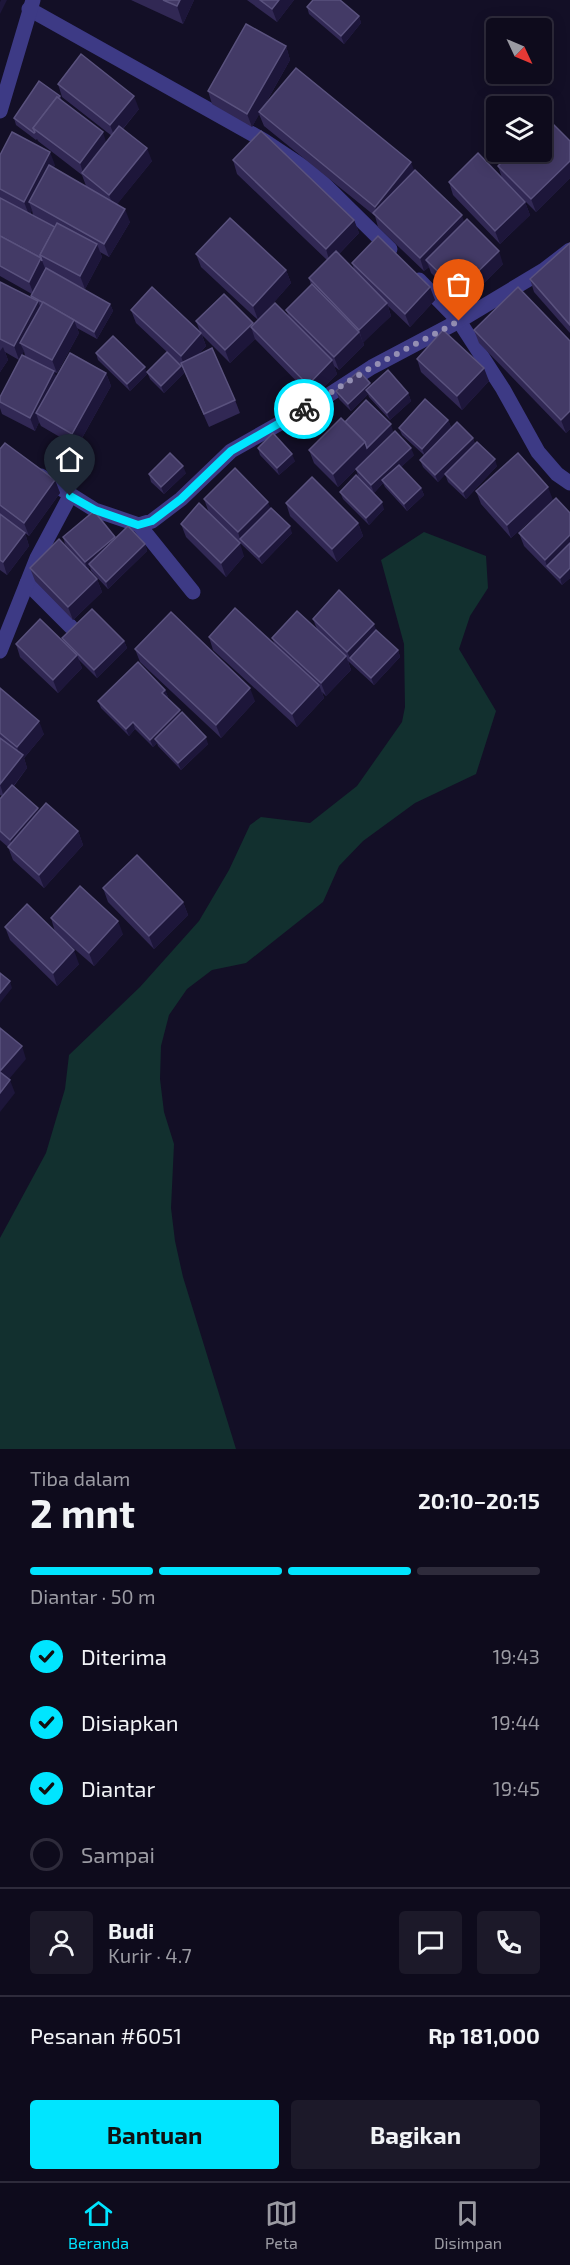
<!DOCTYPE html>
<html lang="id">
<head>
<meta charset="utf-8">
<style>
  :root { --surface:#0e0b1c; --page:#1c1929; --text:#f1f3f6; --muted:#9b9ba3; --line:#2e2b3b; --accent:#00e5ff }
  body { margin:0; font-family:"Exo 2",sans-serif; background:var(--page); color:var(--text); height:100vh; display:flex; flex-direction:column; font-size:22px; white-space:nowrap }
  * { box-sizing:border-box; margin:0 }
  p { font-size:20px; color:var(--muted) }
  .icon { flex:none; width:33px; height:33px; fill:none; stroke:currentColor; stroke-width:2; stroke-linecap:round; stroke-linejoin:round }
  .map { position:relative; height:1449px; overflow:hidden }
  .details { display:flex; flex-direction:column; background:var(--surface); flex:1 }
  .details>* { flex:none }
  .needle { width:39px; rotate:134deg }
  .tools { position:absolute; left:486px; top:18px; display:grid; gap:12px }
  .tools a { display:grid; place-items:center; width:66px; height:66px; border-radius:6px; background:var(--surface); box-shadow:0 3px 15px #0003,0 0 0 2px var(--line); font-size:30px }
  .pin { position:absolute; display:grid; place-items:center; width:51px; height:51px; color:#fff; margin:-62px -26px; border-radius:50% 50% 50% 0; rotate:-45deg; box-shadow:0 0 6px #0007 }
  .pin .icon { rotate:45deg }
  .courier { position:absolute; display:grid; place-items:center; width:60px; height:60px; margin:-30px; border:4px solid #00e5ff; border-radius:50%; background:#fff; color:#222; box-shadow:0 2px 8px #0007 }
  .overview em { font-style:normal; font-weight:700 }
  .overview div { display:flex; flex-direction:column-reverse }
  .overview { display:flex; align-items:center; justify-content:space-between; height:102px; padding:0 30px }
  h1 { font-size:39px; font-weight:700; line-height:45px }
  .bar { display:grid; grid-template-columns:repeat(4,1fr); gap:9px 6px; align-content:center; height:72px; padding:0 30px }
  .bar i { height:8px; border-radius:4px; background:var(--line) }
  .bar .on { background:var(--accent) }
  .bar p { grid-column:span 4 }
  .line { display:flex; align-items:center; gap:15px; padding:0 30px; border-top:2px solid var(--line) }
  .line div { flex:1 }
  .round { display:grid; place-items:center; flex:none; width:63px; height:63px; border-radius:6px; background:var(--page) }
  ol { padding:0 30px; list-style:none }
  li { display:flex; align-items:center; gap:18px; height:66px }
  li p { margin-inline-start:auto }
  li .icon { padding:6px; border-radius:50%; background:var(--accent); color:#111; stroke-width:4 }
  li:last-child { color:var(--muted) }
  li i { width:33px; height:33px; border:3px solid var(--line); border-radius:50% }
  .cta { display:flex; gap:12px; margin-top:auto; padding:12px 30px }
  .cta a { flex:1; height:69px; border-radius:6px; background:var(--accent); color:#111; font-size:24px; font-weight:700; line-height:69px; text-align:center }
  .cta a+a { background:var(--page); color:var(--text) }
  .tab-bar { display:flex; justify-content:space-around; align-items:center; height:84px; border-top:2px solid var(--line); background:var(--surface); font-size:16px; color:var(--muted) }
  .tab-bar a { display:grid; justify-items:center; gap:3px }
  .tab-bar .on { color:var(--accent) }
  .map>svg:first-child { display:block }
  .green { fill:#12302f }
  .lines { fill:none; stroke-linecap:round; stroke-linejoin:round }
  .minor { stroke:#3d3a85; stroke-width:15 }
  .tertiary { stroke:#3d3a85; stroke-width:15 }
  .wall { fill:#312854; fill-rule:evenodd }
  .shaded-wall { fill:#1d163a }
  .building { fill:#433a66; stroke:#5a527e; stroke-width:1.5 }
  .done { stroke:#948fb3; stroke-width:6; stroke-dasharray:0 10.8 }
  .route { stroke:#00e5ff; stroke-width:8 }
</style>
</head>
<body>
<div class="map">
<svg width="570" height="1449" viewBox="0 0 570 1449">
  <rect width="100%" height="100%" fill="#130f26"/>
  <path class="green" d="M424 532 486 556 488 588 470 616 459 649 496 711 476 774 415 803 363 841 339 866 323 902 246 963 212 970 187 989 169 1015 161 1046 160 1079 164 1112 174 1144 171 1208 175 1241 183 1277 236 1449H0V1238L46 1153 65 1089 69 1055 140 987 199 921 229 870 250 825 261 817 310 823 357 786 402 722 405 707 404 644 381 560Z"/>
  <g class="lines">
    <g class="minor">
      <path d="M29 9 263 140 314 174 390 249"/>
      <path d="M419 280 459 321 503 389 538 452 557 474 570 483"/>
      <path d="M41 476 95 510 139 525 152 521 181 499 231 451 321 400 372 367 459 321 544 270 570 250"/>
      <path d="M139 525 193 592"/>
      <path d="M27 583 71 627"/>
      <path d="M0 651 37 558 70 496"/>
    </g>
    <path class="tertiary" d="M0 111 33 0"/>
  </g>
  <g class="wall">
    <path d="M131 0H194L183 24Z"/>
    <path d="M247 0H294L277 22Z"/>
    <path d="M307 7 359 16 361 23 344 44 309 14Z"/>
    <path d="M286 46 290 60 263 108 415 171 503 264 463 304 431 273 429 267 424 271 378 227 375 216 264 126 259 114 252 127 212 104 208 91Z"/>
    <path d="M58 84 139 109 123 129 152 161 117 204 130 222 109 257 100 252 102 257 85 289 49 270 110 304 113 311 97 339 77 328 79 333 57 373 54 372 56 377 106 373 111 386 77 447 41 426 39 422 35 431 2 414 0 408V397L39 364 25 356 24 351 19 360 5 352 8 360 0 372V282L31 298V296L32 294 0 276V155L55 165 53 168 86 186 82 175 38 141 37 139 36 140 16 125 14 118 60 96 62 101 106 142 112 136 62 97ZM32 210 33 215 55 227 30 214Z"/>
    <path d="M570 141V178L536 212 512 188 525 202 530 215 500 244 453 195 449 182 502 178 498 166Z"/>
    <path d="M233 160 354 220 359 233 339 254 354 269 352 263 435 300 410 327 388 306 391 316 363 342 364 345 339 370 334 366 337 374 313 398 255 339 230 363 202 335 206 346 199 354 235 400 240 413 209 427 182 366 171 356 181 366 184 373 164 393 150 379 147 372 167 352 136 323 131 310 200 332 196 321 253 323V324L289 317 286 310 311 285 309 278 327 260 237 174Z"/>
    <path d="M570 243V333L534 292 530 279Z"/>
    <path d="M196 254 286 270 291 283 258 320 201 267Z"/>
    <path d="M474 330 570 341V429L566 433 479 343Z"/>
    <path d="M96 353 147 374 130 391 98 360Z"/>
    <path d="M417 359 489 381 462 410 421 372Z"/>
    <path d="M371 386 408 393 411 401 390 420 369 397 368 394 351 411 339 399 336 391Z"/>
    <path d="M448 420 451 427 430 449 473 438 475 444 497 466 466 499 448 482 445 474 438 482 423 467 420 460 424 455 402 435 399 428Z"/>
    <path d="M345 422 393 431 359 465 414 455 401 467 421 488 424 495 407 511 385 487 383 483 374 493 358 476 356 469 338 487 314 463 309 450Z"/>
    <path d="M258 448 295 461 279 475 260 455Z"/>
    <path d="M0 449 55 480 60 493 29 536 0 514Z"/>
    <path d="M186 473 164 494 151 482 149 474Z"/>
    <path d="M476 491 553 500 511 538 481 504Z"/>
    <path d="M340 492 384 509 369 525 343 499Z"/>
    <path d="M204 499 271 508 292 533 262 564 209 513Z"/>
    <path d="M286 503 358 523 363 536 337 562 290 516Z"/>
    <path d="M570 513V578L562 585 524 546 519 533Z"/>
    <path d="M0 514 25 533 29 546 7 575 0 570Z"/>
    <path d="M181 524 244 556 226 577 186 537Z"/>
    <path d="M63 537 116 538 145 544 147 551 108 589 91 571 90 567 88 569 97 579 102 592 73 620 35 581 30 568 80 561 65 544Z"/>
    <path d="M313 619 376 630 398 650 400 657 374 685 348 661 351 670 326 696 322 692 324 698 297 727 213 650 209 637 275 645 272 638 317 629Z"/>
    <path d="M62 638 124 641 127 648 97 678 78 659 82 668 58 693 20 657 16 644 64 642Z"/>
    <path d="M135 649 255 701 221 738 140 662Z"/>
    <path d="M0 688 44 734 24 758 27 768 14 786 39 811 78 831 83 845 44 888 13 860 8 847 0 840V799L2 796 0 795Z"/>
    <path d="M165 690 168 697 167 698 208 744 181 770 158 746 157 743 153 747 135 729 129 736 101 708 98 701Z"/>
    <path d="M103 888 183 902 188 915 154 949 108 902Z"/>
    <path d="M51 918 123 934 94 966 55 932Z"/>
    <path d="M5 927 79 964 57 986 10 940Z"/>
  </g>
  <g class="shaded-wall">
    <path d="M1 0H7L0 14V2Z"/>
    <path d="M180 0H194L183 24 177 6Z"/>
    <path d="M279 0H294L277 22 272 9Z"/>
    <path d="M359 16 361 23 344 44 341 36Z"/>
    <path d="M286 46 290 60 252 127 247 114Z"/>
    <path d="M134 96 139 109 115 138 110 125Z"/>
    <path d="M103 132 107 145 84 176 80 163Z"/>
    <path d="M147 148 152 161 114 208 109 195Z"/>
    <path d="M50 152 55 165 34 205 29 202 32 210 29 215 24 202Z"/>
    <path d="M570 161V178L536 212 531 199Z"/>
    <path d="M411 162 416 175 379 218 375 207Z"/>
    <path d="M525 202 530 215 500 244 495 231Z"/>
    <path d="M125 209 130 222 109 257 104 244Z"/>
    <path d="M462 215 466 228 426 260 429 267 424 271 420 258Z"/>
    <path d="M354 220 359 233 330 263 326 249Z"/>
    <path d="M97 244 102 257 85 289 80 276Z"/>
    <path d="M499 251 503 264 463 304 458 291Z"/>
    <path d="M41 258 46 271 34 295 29 282Z"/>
    <path d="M286 270 291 283 258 320 253 306Z"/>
    <path d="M430 287 435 300 410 327 405 314Z"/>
    <path d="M38 301 43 314 20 343 24 351 19 360 14 346Z"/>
    <path d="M387 303 391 316 363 343 359 330Z"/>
    <path d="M110 304 113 311 97 339 94 332Z"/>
    <path d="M74 320 79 333 57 373 52 360Z"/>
    <path d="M253 323 256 332 251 327 255 339 230 363 225 350Z"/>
    <path d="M359 332 364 345 339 370 334 357Z"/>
    <path d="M201 333 206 346 185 369 181 356Z"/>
    <path d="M3 347 8 360 0 372V351Z"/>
    <path d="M332 360 337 374 313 398 308 385Z"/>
    <path d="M181 366 184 373 164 393 161 386Z"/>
    <path d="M145 367 147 374 130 391 127 384Z"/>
    <path d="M484 368 489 381 462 410 457 396Z"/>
    <path d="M54 371 59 384 36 413 39 422 35 431 30 418Z"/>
    <path d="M106 373 111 386 77 447 72 434Z"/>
    <path d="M370 383 373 390H366L368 394 351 411 348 404Z"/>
    <path d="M408 393 411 401 390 420 387 413Z"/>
    <path d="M570 411V429L566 433 561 420Z"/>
    <path d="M448 420 451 427 425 456 422 449Z"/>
    <path d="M391 424 393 431 338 487 333 474 365 442Z"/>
    <path d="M473 438 475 445 438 482 435 475Z"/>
    <path d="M411 448 414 455 384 483 382 480 383 483 374 493 371 485Z"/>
    <path d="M292 454 295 461 279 475 277 468Z"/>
    <path d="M495 459 497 466 466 499 463 492Z"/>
    <path d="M183 466 186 473 164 494 161 487Z"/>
    <path d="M55 480 60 493 29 536 24 523Z"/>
    <path d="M548 487 553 500 511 538 507 525Z"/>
    <path d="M421 488 424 495 407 511 404 504Z"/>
    <path d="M268 502 273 515 240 539 238 532Z"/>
    <path d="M382 502 384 509 369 525 366 518Z"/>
    <path d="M358 523 363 536 337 562 332 549Z"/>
    <path d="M290 526 292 533 262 564 259 557Z"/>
    <path d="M25 533 29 546 7 575 3 562Z"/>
    <path d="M570 535V553L547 566 545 560Z"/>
    <path d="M115 537 118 544 89 564 90 567 87 570 85 562Z"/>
    <path d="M240 543 244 556 226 577 221 563Z"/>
    <path d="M145 544 147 551 108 589 106 582Z"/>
    <path d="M570 568V578L562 585 560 578Z"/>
    <path d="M97 579 102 592 73 620 68 607Z"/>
    <path d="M374 624 379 637 350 658 347 652Z"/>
    <path d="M124 641 127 648 97 678 94 670Z"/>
    <path d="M398 650 400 657 374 685 371 678Z"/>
    <path d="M77 655 82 668 58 693 53 680Z"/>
    <path d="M346 656 351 670 326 696 321 683Z"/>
    <path d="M319 685 324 698 297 727 292 714Z"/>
    <path d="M250 688 255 701 221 738 216 725Z"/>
    <path d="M165 690 168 697 165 700 162 693Z"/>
    <path d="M180 710 182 718 155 739 157 743 153 747 150 740Z"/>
    <path d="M39 721 44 734 24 758 27 768 4 798 0 784 20 757 17 747Z"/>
    <path d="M133 722 135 729 129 736 126 729Z"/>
    <path d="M206 737 208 744 181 770 178 763Z"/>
    <path d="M38 808 43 821 15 853 10 840Z"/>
    <path d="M78 831 83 845 44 888 39 875Z"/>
    <path d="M183 902 188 915 154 949 149 936Z"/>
    <path d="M118 921 123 934 94 966 89 953Z"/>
    <path d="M74 950 79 964 57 986 53 973Z"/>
    <path d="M10 981 12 988 0 1003V993Z"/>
    <path d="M22 1046 26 1059 4 1085 0 1071Z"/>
    <path d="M10 1080 15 1093 0 1112V1093Z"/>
  </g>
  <g class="building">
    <path d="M163 0H180L177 6Z"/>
    <path d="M260 0H279L272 9Z"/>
    <path d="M313 0H340L359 16 341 36 307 7Z"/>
    <path d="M246 24 286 46 247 114 208 91Z"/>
    <path d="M81 54 134 96 110 125 58 84Z"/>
    <path d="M296 68 411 162 375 207 259 112Z"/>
    <path d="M39 81 60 96 58 98 57 97 33 128 35 132 34 133 14 118Z"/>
    <path d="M57 97 103 132 80 163 33 128Z"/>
    <path d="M546 117 570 141V161L531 199 498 166 512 152H542V122Z"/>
    <path d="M119 126 147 148 109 195 82 173Z"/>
    <path d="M261 131 354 220 326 249 233 160Z"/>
    <path d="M12 132 50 152 24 202 0 189V155Z"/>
    <path d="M478 153 525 202 495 231 449 182Z"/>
    <path d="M49 165 125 209 104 244 29 202Z"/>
    <path d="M415 170 462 215 420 258 373 213Z"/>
    <path d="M0 198 55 227 40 255 42 261 41 258 0 236Z"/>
    <path d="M230 218 286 270 253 306 196 254Z"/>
    <path d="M467 219 499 251 458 291 426 260Z"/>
    <path d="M57 223 97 244 80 276 40 255Z"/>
    <path d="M0 236 41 258 29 282 0 266Z"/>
    <path d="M378 236 430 287 405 314 352 263Z"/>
    <path d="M570 243V325L530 279Z"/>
    <path d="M336 251 387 303 359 330 309 278Z"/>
    <path d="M46 268 110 304 94 332 74 320 31 296Z"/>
    <path d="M0 282 38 301 14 346 0 339Z"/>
    <path d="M312 284 359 332 334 357 286 310Z"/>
    <path d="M152 287 201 333 181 356 131 310Z"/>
    <path d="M518 287 570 341V411L561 420 474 330Z"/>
    <path d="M224 294 253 323 225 350 196 321Z"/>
    <path d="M43 302 74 320 52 360 20 343Z"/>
    <path d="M275 303 332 360 308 385 251 327Z"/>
    <path d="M443 330 484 368 457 396 417 359Z"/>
    <path d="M113 336 145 367 127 384 96 353Z"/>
    <path d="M212 348 235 400 204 414 181 363Z"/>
    <path d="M167 352 181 366 161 386 147 372Z"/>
    <path d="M70 353 106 373 72 434 36 413Z"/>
    <path d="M22 355 54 371 30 418 0 402V397Z"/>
    <path d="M388 370 408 393 387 413 366 390Z"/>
    <path d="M359 371 370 383 348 404 336 391Z"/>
    <path d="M425 399 448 420 422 449 399 428Z"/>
    <path d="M366 400 391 424 367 448 365 442 345 422Z"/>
    <path d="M341 418 365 442 333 474 309 450Z"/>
    <path d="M457 422 473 438 435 475 420 460Z"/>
    <path d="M395 431 411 448 371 485 356 469Z"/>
    <path d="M273 433 292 454 277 468 258 448Z"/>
    <path d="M477 442 495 459 463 492 445 474Z"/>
    <path d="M5 443 55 480 24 523 0 505V449Z"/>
    <path d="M170 453 183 466 161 487 149 474Z"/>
    <path d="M518 453 548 487 507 525 476 491Z"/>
    <path d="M399 465 421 488 404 504 382 480Z"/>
    <path d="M235 468 268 502 238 532 204 499Z"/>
    <path d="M356 475 382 502 366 518 340 492Z"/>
    <path d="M312 477 358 523 332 549 286 503Z"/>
    <path d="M556 498 570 513V535L545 560 519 533Z"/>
    <path d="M199 503 240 543 221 563 181 524Z"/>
    <path d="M271 508 290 526 259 557 240 539Z"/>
    <path d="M94 511 115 537 85 562 63 537Z"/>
    <path d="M0 514 25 533 3 562 0 560Z"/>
    <path d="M128 526 145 544 106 582 89 564Z"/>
    <path d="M59 539 97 579 68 607 30 568Z"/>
    <path d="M570 543V568L560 578 547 566Z"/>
    <path d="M339 590 374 624 347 652 313 619Z"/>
    <path d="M235 608 319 685 292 714 209 637Z"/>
    <path d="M92 609 124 641 94 670 62 638Z"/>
    <path d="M297 611 346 656 321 683 272 638Z"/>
    <path d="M171 612 250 688 216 725 135 649Z"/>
    <path d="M40 619 77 655 53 680 16 644Z"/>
    <path d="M376 630 398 650 371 678 350 658Z"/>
    <path d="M138 662 165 690 162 693 180 710 150 740 133 722 126 729 98 701Z"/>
    <path d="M0 688 39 721 17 747 0 733Z"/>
    <path d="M182 712 206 737 178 763 155 739Z"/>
    <path d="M0 738 23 755 0 784Z"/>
    <path d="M12 785 38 808 10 840 0 831V799Z"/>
    <path d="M46 803 78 831 39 875 8 847Z"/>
    <path d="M137 855 183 902 149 936 103 888Z"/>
    <path d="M80 886 118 921 89 953 51 918Z"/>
    <path d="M27 904 74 950 53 973 5 927Z"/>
    <path d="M0 973 10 981 0 993Z"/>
    <path d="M0 1028 22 1046 0 1071Z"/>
    <path d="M0 1072 10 1080 0 1093Z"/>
  </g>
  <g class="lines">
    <path class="done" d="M304 409 372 367 459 321"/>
    <path class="route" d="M70 496 95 510 138 525 152 521 181 499 231 451 304 409"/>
  </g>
</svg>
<div class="tools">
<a><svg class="needle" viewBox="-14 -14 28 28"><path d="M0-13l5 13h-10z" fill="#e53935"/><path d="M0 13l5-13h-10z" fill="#9b9ba3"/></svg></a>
<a><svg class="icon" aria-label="layers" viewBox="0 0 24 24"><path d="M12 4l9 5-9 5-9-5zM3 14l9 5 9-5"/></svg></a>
</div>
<div class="pin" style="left:459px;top:321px;background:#ea580c"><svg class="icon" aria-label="bag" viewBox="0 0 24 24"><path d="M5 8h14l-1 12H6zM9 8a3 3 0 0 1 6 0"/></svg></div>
<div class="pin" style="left:70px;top:496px;background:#1f2937"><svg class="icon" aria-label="home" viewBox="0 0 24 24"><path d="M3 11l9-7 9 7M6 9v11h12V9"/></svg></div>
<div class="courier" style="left:304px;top:409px"><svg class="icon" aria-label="bike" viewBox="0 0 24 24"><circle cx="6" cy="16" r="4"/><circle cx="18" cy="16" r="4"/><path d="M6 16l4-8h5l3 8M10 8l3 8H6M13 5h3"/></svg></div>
</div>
<section class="details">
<div class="overview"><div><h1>2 mnt</h1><p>Tiba dalam</p></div><em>20:10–20:15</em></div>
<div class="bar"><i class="on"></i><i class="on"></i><i class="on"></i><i></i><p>Diantar · 50 m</p></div>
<ol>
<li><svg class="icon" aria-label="check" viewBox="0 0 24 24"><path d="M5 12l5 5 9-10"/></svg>Diterima<p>19:43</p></li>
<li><svg class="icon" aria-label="check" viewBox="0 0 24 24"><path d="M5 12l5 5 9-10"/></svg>Disiapkan<p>19:44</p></li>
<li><svg class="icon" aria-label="check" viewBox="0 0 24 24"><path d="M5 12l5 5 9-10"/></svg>Diantar<p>19:45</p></li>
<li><i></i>Sampai</li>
</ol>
<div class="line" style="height:108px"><a class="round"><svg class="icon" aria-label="person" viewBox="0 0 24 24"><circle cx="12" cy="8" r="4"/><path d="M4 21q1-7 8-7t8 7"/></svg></a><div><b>Budi</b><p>Kurir · 4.7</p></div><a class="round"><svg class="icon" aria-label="chat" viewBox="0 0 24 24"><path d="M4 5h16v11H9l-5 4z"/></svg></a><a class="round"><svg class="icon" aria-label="phone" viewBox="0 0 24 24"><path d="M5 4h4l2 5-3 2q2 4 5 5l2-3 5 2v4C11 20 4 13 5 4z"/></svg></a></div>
<div class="line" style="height:78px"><div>Pesanan #6051</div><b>Rp 181,000</b></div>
<div class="cta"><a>Bantuan</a><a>Bagikan</a></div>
</section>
<nav class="tab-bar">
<a class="on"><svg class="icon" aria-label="home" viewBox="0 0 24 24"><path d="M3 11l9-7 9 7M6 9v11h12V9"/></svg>Beranda</a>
<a><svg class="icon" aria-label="map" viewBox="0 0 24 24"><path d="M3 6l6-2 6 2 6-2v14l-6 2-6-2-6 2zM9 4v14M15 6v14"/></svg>Peta</a>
<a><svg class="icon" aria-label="saved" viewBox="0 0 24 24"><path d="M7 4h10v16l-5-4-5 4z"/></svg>Disimpan</a>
</nav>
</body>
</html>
